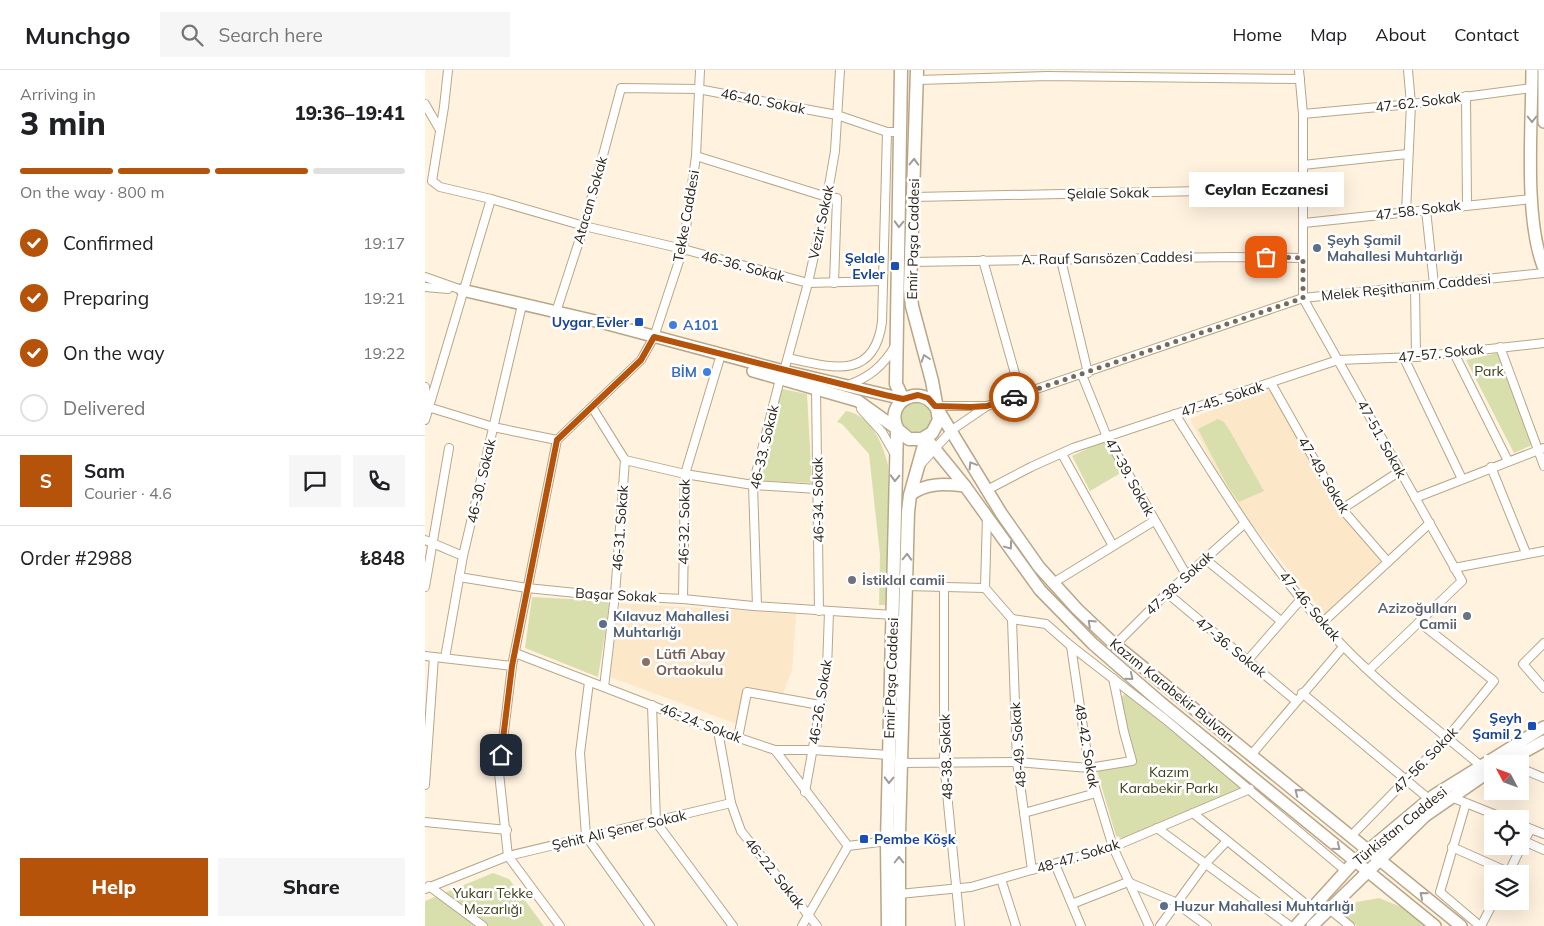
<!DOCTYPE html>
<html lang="en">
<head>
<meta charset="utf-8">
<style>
  :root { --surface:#fff; --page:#f6f6f6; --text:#202124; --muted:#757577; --line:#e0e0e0; --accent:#b45309 }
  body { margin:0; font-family:Mulish,sans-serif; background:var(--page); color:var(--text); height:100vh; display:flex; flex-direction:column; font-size:19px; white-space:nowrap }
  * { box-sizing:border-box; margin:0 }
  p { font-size:16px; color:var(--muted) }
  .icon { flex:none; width:28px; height:28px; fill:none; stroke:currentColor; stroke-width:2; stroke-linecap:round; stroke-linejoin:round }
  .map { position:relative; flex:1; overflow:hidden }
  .details { display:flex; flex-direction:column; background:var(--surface); width:425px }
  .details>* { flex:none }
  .needle { width:32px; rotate:311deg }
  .tools { position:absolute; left:1059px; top:685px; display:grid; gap:10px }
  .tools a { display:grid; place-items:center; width:45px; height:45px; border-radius:0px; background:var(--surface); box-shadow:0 5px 20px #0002; font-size:25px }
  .pin { position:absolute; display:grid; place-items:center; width:42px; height:42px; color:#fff; margin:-21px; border-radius:10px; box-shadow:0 2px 8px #0006 }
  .courier { position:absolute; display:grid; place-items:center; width:50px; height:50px; margin:-25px; border:4px solid #b45309; border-radius:50%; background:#fff; color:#222; box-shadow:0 1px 6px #0007 }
  .bubble { position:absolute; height:35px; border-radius:0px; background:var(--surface); box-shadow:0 5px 20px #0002; font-size:16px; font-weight:800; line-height:35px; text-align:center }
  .headline em { font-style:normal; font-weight:800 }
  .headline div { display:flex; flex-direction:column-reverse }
  .headline { display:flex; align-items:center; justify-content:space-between; height:85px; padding:0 20px }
  h1 { font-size:32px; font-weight:800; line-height:38px }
  .bar { display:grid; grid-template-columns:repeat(4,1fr); gap:8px 5px; align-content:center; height:60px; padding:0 20px }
  .bar i { height:6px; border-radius:4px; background:var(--line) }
  .bar .current { background:var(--accent) }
  .bar p { grid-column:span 4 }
  .line { display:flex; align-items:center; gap:12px; padding:0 20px; border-top:1px solid var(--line) }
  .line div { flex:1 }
  .round { display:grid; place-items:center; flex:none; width:52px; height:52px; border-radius:0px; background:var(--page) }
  ol { padding:0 20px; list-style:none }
  li { display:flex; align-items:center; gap:15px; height:55px }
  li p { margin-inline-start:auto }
  li .icon { padding:5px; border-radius:50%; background:var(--accent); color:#fff; stroke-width:4 }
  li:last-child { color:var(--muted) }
  li i { width:28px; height:28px; border:2px solid var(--line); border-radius:50% }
  .action { display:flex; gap:10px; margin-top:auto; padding:10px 20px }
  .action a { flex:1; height:58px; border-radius:0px; background:var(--accent); color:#fff; font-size:20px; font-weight:800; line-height:58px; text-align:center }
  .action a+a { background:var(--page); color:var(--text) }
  header { display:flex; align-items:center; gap:30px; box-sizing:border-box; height:70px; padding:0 25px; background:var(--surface); border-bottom:1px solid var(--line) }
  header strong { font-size:24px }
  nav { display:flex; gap:28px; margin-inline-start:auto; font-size:18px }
  .search { width:350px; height:45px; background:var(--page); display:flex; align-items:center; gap:12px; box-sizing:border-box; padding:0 18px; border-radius:0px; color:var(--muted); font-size:19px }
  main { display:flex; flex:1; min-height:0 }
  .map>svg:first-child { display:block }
  .built { fill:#fce7c8 }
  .green { fill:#d8dfac }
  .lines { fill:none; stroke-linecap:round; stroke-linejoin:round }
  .street-casing { stroke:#baa687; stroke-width:10 }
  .secondary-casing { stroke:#baa687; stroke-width:14 }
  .primary-casing { stroke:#baa687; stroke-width:15 }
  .street { stroke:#fff; stroke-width:8 }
  .secondary { stroke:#fff; stroke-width:11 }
  .primary { stroke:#fff; stroke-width:12 }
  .oneway { stroke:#9f9c97 }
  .done { stroke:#756b5d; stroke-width:5; stroke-dasharray:0 9 }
  .route { stroke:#b45309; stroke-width:6 }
  .service-dot { fill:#5c6f8a; stroke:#fff; stroke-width:2 }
  .transit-dot { fill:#1a4fb4; stroke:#fff; stroke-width:2 }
  .shop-dot { fill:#3f7fe0; stroke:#fff; stroke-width:2 }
  .worship-dot { fill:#6b7280; stroke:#fff; stroke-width:2 }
  .education-dot { fill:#8d6e63; stroke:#fff; stroke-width:2 }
  .labels { text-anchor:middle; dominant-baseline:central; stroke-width:5; stroke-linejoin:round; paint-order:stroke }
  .street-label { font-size:14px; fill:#2a2317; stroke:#fff }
  .service-label { font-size:14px; font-weight:bold; fill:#4e5e75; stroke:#fff; text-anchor:start }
  .transit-label { font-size:14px; font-weight:bold; fill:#164399; stroke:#fff; text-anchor:end }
  .shop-label { font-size:14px; font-weight:bold; fill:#366cbe; stroke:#fff; text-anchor:start }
  .park-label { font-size:14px; fill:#3a3e14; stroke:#fff }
  .worship-label { font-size:14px; font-weight:bold; fill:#5b616d; stroke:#fff; text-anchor:start }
  .education-label { font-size:14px; font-weight:bold; fill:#785e54; stroke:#fff; text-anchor:start }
</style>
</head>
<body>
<header>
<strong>Munchgo</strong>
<div class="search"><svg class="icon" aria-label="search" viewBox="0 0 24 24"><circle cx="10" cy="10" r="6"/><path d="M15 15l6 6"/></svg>Search here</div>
<nav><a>Home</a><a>Map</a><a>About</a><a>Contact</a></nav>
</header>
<main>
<section class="details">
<div class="headline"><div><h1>3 min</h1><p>Arriving in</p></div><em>19:36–19:41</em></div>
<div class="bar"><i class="current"></i><i class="current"></i><i class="current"></i><i></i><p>On the way · 800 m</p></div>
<ol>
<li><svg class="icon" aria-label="check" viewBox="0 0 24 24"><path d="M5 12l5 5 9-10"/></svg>Confirmed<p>19:17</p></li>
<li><svg class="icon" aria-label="check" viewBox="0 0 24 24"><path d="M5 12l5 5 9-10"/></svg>Preparing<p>19:21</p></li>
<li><svg class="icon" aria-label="check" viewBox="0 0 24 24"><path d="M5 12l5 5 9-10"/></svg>On the way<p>19:22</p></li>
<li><i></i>Delivered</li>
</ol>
<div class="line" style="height:90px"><b class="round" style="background:var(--accent);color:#fff">S</b><div><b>Sam</b><p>Courier · 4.6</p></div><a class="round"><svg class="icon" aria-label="chat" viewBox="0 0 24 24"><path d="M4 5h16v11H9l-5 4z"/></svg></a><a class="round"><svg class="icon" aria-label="phone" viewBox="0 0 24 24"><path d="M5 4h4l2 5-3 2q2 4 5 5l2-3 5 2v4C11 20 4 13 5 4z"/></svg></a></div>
<div class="line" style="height:65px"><div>Order #2988</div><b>₺848</b></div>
<div class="action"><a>Help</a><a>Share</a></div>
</section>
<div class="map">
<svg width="1119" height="856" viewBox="0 0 1119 856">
  <rect width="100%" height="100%" fill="#fff2df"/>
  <g class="built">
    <path d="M845 316 914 441 961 490 901 546 804 426 765 349Z"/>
    <path d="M195 533 371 544 367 600 356 629 319 618 312 654 185 607Z"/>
  </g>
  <g class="green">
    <path d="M1073 283 1107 375 1089 383 1041 290Z"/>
    <path d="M357 319 382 324 387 413 335 411Z"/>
    <circle cx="491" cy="347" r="15"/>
    <path d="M421 341C446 345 458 374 463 395L464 535H454L455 485 444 384 417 354 412 352Z"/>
    <path d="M793 349 799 352 805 361 839 421 814 432 803 417 773 359Z"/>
    <path d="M681 370 699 401 665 421 647 386Z"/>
    <path d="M107 527 181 531 184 534 182 549H175L174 557 181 558 173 607 100 578Z"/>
    <path d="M700 623 818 719 700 769 691 766 672 701 711 693 696 636V628Z"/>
    <path d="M68 803 84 809 119 856H0V831Z"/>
    <path d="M954 828 979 838 1001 856H932L916 843 927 833Z"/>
  </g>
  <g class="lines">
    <g class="street-casing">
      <g id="street">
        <path d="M23 0 19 37 7 111 15 117 66 129 159 156 258 179 383 213 457 211"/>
        <path d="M874 0 878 44V228L1037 511 944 600"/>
        <path d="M492 10 622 6 875 9"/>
        <path d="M1041 26 1042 135"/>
        <path d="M0 34 15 60"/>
        <path d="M878 44 986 34 1107 18"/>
        <path d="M271 86 402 127 412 128 409 213"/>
        <path d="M878 95 982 84"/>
        <path d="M489 127 877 119"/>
        <path d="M1001 140 1009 214"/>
        <path d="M981 142 986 34 983 0"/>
        <path d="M879 153 1107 129"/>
        <path d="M558 190 596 325"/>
        <path d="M636 190 663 303"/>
        <path d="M486 192 805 187 878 188"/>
        <path d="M0 207 37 220"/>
        <path d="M990 216 991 287"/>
        <path d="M0 217 23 219"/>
        <path d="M131 242 159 156 196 18 273 19 412 45 462 62H476"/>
        <path d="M1075 277 1119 396"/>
        <path d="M1029 283 1083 391"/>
        <path d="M363 288C405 297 449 312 457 252L462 62"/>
        <path d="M979 288 1037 409"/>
        <path d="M359 301 383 213 402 127 410 81 415 0"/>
        <path d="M657 305 682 367 762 506"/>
        <path d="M846 313 917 439 963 492"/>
        <path d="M423 315C445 307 458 296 470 276"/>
        <path d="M0 317 3 337 68 357 132 370"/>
        <path d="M391 318 394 541"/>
        <path d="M510 336H562L878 228 1119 203"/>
        <path d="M167 337 200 390 190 525 179 617"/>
        <path d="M436 339 457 362 469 383"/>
        <path d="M750 344C801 425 851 508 919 577 961 620 1010 657 1056 696"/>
        <path d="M0 350 66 129"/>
        <path d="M637 384 688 476"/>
        <path d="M200 390 260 404 328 415 393 419"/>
        <path d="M496 394 527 360 562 336"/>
        <path d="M1066 397 1101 483"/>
        <path d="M562 420 606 397 648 378 913 290 991 287 1119 273"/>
        <path d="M990 428 1119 378"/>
        <path d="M917 439 975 401"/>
        <path d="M0 470 38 486"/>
        <path d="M780 489 856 551"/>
        <path d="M1029 498 1119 481"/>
        <path d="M34 507 102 518 171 525 258 529 328 536 468 545"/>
        <path d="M628 513 729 451"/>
        <path d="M481 516 560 518 587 549"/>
        <path d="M0 517 24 378"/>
        <path d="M519 517V692L535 856"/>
        <path d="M560 518 562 446"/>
        <path d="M742 523 871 631"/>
        <path d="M258 529 260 404 294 291"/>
        <path d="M332 536 328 415 355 309"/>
        <path d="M587 549 621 554 646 576 740 649 921 801"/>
        <path d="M587 549 592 692 607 800"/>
        <path d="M897 553 1005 453"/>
        <path d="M1119 573 1098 594 1119 618"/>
        <path d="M691 574 742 523 819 454"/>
        <path d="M646 576 664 698 688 777 724 856"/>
        <path d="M90 583 293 661 350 680 423 776"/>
        <path d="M0 586 87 596"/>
        <path d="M20 588 38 486 97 235"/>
        <path d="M823 590 877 528"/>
        <path d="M164 612 155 683 161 766 225 856"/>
        <path d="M877 623 1004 729"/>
        <path d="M227 635 231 752 308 856"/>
        <path d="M293 661 306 733 316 761 392 856"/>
        <path d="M313 668 322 622 395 635"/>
        <path d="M350 680H387L464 685"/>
        <path d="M827 684 918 577"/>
        <path d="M476 693 592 692 664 698 707 691 699 662 688 608"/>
        <path d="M1095 698 1119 708"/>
        <path d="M0 715 9 587"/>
        <path d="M380 722 402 599 404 542"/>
        <path d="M1026 727 1081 749"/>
        <path d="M1041 733 1015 822 1055 856"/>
        <path d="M599 743 671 723"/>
        <path d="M768 743 887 839"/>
        <path d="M0 752 82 760"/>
        <path d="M1095 754 1106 759 1099 771 1119 780"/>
        <path d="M732 758 865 856"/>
        <path d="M1106 759 1119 764"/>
        <path d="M927 765 1023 667 1069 611 994 552"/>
        <path d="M1027 777 1083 802"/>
        <path d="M630 794 656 856"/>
        <path d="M1083 804 1099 771"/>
        <path d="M576 809 591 856"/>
        <path d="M4 816 58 856"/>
        <path d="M0 819 83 786 306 733"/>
        <path d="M474 824 546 817 688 777 825 719"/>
        <path d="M647 834 703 812 750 832 782 856"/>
        <path d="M904 839 925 856"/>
        <path d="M135 856 83 786 74 703 87 596 132 370 216 290 229 267 258 179 271 86 275 0"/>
        <path d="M377 856 423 776 462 771"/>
        <path d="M735 856 781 793 802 771"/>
        <path d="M1056 856 1069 831"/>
      </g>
    </g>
    <g class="secondary-casing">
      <g id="secondary">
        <path d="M1107 0C1107 55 1099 146 1118 196"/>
        <path d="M1119 0V52"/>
        <path d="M37 220 179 253 359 301 478 329"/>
        <path d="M328 301 433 331 472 359"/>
        <path d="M512 338 576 443 614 497 652 539 687 572 1036 856"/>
        <path d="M501 368 540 416 615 520 668 574 735 632 1010 856"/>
        <path d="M485 425C502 412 520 414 540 416"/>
        <path d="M1077 694 1119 671"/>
        <path d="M871 856 929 792 1008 726 1119 657"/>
        <path d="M887 856 1000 746 1068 699"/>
      </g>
    </g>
    <g class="primary-casing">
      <g id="primary">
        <path d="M476 0 471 314 478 329"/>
        <path d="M492 0 485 219 487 236 507 311 514 350 507 363 497 369H484L473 360C458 334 493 312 510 336"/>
        <path d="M463 856 462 771 472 359"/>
        <path d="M474 856V764L483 442 485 425 501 368"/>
      </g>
    </g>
    <use href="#street" class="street"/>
    <use href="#secondary" class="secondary"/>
    <use href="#primary" class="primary"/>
  </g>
  <defs><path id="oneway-chevron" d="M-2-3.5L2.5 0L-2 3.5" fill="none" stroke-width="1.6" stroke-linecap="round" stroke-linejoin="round" transform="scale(1.25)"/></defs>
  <g class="oneway">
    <use href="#oneway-chevron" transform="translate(1107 49) rotate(90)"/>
    <use href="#oneway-chevron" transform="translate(489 92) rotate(-89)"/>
    <use href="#oneway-chevron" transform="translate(474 154) rotate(92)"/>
    <use href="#oneway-chevron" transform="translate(500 288) rotate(-108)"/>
    <use href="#oneway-chevron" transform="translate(547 395) rotate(-121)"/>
    <use href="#oneway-chevron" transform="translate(470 408) rotate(92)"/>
    <use href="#oneway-chevron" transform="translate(584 476) rotate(53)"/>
    <use href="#oneway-chevron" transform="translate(482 487) rotate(-88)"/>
    <use href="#oneway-chevron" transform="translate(666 553) rotate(-137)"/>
    <use href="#oneway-chevron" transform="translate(705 607) rotate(40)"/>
    <use href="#oneway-chevron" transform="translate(464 710) rotate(91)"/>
    <use href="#oneway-chevron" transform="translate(873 722) rotate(-141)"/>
    <use href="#oneway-chevron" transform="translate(912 777) rotate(39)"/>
    <use href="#oneway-chevron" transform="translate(474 790) rotate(-90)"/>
    <use href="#oneway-chevron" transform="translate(998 825) rotate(-140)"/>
  </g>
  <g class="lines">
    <path class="done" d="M589 327 878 228V188L841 187"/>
    <path class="route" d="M76 685 87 596 132 370 216 290 229 267 460 325 478 329 493 325 503 328 510 336 546 337 562 336 589 327"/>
  </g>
  <g class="service-dot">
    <circle cx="892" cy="178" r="5"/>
    <circle cx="178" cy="554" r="5"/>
    <circle cx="739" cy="836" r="5"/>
  </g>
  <g class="transit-dot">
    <rect x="465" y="191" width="10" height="10" rx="2.5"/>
    <rect x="209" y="247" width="10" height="10" rx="2.5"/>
    <rect x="1102" y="651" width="10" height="10" rx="2.5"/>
    <rect x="434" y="764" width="10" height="10" rx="2.5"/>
  </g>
  <g class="shop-dot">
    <circle cx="248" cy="255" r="5"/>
    <circle cx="282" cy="302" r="5"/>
  </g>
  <g class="worship-dot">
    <circle cx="427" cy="510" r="5"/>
    <circle cx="1042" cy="546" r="5"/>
  </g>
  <circle class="education-dot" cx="221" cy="592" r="5"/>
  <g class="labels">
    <g class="street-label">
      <text transform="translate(338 31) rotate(11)">46-40. Sokak</text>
      <text transform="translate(993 32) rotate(-7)">47-62. Sokak</text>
      <text transform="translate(683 123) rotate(-1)">Şelale Sokak</text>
      <text transform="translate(165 130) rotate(-74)">Atacan Sokak</text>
      <text transform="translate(993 140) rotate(-7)">47-58. Sokak</text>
      <text transform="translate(261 146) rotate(-80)">Tekke Caddesi</text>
      <text transform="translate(396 152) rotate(-78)">Vezir Sokak</text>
      <text transform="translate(488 169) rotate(-89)">Emir Paşa Caddesi</text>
      <text transform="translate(682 188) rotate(-1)">A. Rauf Sarısözen Caddesi</text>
      <text transform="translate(318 196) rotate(15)">46-36. Sokak</text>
      <text transform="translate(981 217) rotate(-6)">Melek Reşithanım Caddesi</text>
      <text transform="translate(1016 283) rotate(-6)">47-57. Sokak</text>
      <text transform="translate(797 329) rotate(-18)">47-45. Sokak</text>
      <text transform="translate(957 369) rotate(61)">47-51. Sokak</text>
      <text transform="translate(339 377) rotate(-77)">46-33. Sokak</text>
      <text transform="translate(899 405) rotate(59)">47-49. Sokak</text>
      <text transform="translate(705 407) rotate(61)">47-39. Sokak</text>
      <text transform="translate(56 411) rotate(-77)">46-30. Sokak</text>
      <text transform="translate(393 430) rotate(-91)">46-34. Sokak</text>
      <text transform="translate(259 452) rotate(-89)">46-32. Sokak</text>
      <text transform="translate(195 458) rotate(-86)">46-31. Sokak</text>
      <text transform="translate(754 513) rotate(-43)">47-38. Sokak</text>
      <text transform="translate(191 525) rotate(3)">Başar Sokak</text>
      <text transform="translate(885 536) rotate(50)">47-46. Sokak</text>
      <text transform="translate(806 577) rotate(39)">47-36. Sokak</text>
      <text transform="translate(466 608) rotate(-88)">Emir Paşa Caddesi</text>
      <text transform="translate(747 620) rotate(39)">Kazım Karabekir Bulvarı</text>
      <text transform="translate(395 632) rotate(-81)">46-26. Sokak</text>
      <text transform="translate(276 653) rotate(21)">46-24. Sokak</text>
      <text transform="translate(593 675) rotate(-94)">48-49. Sokak</text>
      <text transform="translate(662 676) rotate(80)">48-42. Sokak</text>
      <text transform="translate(521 687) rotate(-92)">48-38. Sokak</text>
      <text transform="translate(1000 690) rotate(-46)">47-56. Sokak</text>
      <text transform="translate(975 756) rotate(-39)">Türkistan Caddesi</text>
      <text transform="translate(194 760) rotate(-13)">Şehit Ali Şener Sokak</text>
      <text transform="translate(653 786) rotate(-17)">48-47. Sokak</text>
      <text transform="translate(350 803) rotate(51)">46-22. Sokak</text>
    </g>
    <g class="service-label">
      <text x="902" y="170">Şeyh Şamil<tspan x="902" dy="16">Mahallesi Muhtarlığı</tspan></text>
      <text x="188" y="546">Kılavuz Mahallesi<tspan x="188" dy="16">Muhtarlığı</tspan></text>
      <text x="749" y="836">Huzur Mahallesi Muhtarlığı</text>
    </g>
    <g class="transit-label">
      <text x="460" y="188">Şelale<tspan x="460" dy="16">Evler</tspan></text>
      <text x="204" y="252">Uygar Evler</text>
      <text x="1097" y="648">Şeyh<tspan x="1097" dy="16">Şamil 2</tspan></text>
      <text x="449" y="769" text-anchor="start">Pembe Köşk</text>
    </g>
    <g class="shop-label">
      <text x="258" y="255">A101</text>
      <text x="272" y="302" text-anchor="end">BİM</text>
    </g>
    <g class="park-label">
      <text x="1064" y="301">Park</text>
      <text x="744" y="702">Kazım<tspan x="744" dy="16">Karabekir Parkı</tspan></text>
      <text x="68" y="823">Yukarı Tekke<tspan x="68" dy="16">Mezarlığı</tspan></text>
    </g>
    <g class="worship-label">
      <text x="437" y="510">İstiklal camii</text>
      <text x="1032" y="538" text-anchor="end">Azizoğulları<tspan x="1032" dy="16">Camii</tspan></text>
    </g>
    <g class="education-label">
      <text x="231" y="584">Lütfi Abay<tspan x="231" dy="16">Ortaokulu</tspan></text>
    </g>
  </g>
</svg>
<div class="tools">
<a><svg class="needle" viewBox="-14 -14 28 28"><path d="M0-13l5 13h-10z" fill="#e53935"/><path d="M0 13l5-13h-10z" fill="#757577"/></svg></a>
<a><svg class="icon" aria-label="locate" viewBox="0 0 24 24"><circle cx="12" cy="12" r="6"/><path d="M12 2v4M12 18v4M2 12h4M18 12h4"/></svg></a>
<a><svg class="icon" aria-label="layers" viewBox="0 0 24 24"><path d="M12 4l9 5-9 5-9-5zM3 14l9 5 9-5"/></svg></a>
</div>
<div class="pin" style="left:841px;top:187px;background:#ea580c"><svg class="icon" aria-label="bag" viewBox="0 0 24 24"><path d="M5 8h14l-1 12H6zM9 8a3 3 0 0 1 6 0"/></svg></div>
<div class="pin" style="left:76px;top:685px;background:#1f2937"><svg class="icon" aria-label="home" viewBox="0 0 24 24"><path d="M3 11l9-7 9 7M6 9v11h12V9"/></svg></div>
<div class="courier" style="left:589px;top:327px"><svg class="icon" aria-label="car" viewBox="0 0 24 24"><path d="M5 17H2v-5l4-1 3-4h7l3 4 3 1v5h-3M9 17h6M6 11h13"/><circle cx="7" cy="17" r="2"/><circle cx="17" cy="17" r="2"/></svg></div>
<div class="bubble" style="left:764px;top:102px;width:155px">Ceylan Eczanesi</div>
</div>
</main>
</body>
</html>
